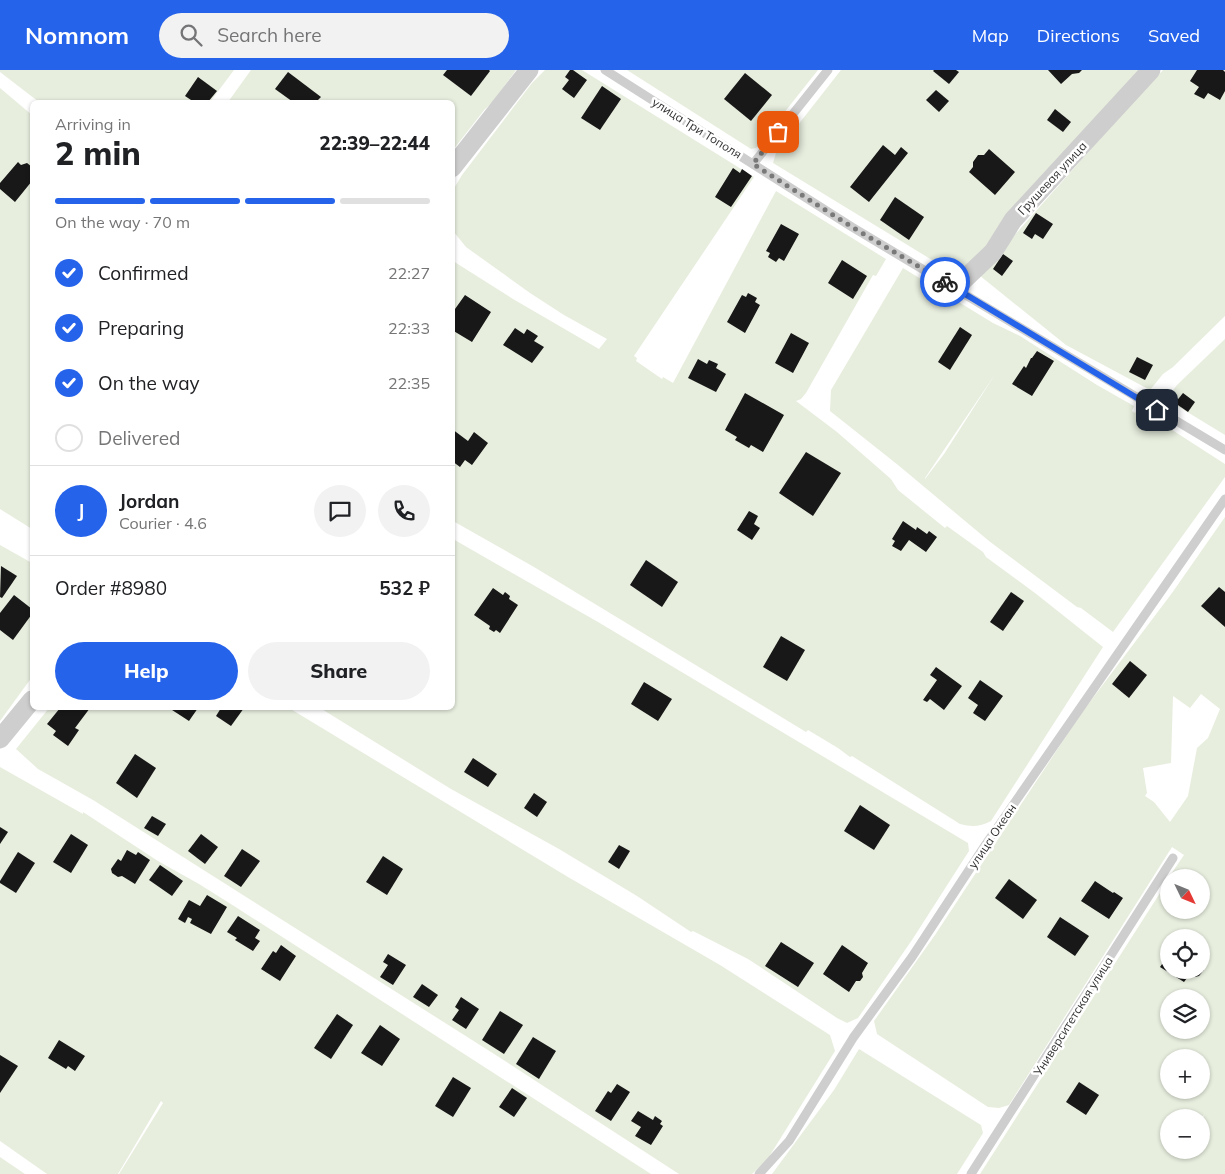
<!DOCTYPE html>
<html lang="en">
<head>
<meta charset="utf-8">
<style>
  :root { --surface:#fff; --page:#f2f2f2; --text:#202124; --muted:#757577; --line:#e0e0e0; --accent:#2563eb }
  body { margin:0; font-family:Mulish,sans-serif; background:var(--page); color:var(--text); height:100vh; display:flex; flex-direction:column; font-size:19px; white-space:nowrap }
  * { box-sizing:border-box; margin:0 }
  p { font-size:16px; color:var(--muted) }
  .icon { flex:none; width:28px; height:28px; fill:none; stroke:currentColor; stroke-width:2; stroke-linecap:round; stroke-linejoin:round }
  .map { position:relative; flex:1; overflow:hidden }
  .sheet { position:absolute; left:30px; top:30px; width:425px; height:610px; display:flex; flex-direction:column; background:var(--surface); border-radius:8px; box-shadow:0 1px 4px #0004 }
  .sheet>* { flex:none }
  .needle { width:32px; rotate:133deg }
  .tools { position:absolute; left:1160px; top:799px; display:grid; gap:10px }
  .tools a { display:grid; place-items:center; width:50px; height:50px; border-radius:50%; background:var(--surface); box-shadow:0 1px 4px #0004; font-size:25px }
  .pin { position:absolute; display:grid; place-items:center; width:42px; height:42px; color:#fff; margin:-21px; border-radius:10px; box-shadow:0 2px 8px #0006 }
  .courier { position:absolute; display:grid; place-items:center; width:50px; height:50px; margin:-25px; border:4px solid #2563eb; border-radius:50%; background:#fff; color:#222; box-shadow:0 1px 6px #0007 }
  .headline em { font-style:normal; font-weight:800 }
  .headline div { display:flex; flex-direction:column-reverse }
  .headline { display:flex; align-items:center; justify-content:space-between; height:85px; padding:0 25px }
  h1 { font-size:32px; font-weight:800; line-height:38px }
  .bar { display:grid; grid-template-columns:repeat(4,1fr); gap:8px 5px; align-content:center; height:60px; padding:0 25px }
  .bar i { height:6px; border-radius:4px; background:var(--line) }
  .bar .active { background:var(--accent) }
  .bar p { grid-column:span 4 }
  .line { display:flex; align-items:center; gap:12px; padding:0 25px; border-top:1px solid var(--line) }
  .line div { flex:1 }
  .round { display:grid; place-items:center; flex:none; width:52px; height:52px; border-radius:26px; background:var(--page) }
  ol { padding:0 25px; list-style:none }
  li { display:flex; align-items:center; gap:15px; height:55px }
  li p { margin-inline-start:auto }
  li .icon { padding:5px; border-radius:50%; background:var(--accent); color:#fff; stroke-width:4 }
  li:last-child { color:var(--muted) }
  li i { width:28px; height:28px; border:2px solid var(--line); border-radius:50% }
  .primary-button { display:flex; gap:10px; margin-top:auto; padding:10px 25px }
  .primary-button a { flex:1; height:58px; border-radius:30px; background:var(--accent); color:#fff; font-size:20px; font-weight:800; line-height:58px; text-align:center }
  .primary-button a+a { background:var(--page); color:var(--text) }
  header { display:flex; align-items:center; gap:30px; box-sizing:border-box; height:70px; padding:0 25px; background:var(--accent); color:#fff }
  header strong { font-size:24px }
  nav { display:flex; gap:28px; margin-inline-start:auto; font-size:18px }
  .search { width:350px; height:45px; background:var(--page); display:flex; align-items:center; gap:12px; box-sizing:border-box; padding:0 18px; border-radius:28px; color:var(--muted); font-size:19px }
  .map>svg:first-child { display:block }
  .green { fill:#e7eede; fill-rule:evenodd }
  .building { fill:#181818 }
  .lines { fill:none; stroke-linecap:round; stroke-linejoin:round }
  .lane { stroke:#cecece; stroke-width:9 }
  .street { stroke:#cecece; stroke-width:19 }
  .done { stroke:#797979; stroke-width:5; stroke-dasharray:0 9 }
  .route { stroke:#2563eb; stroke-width:6 }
  .labels { text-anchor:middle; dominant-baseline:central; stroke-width:5; stroke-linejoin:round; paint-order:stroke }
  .street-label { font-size:12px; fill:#313131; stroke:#fff }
</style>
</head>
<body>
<header>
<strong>Nomnom</strong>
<div class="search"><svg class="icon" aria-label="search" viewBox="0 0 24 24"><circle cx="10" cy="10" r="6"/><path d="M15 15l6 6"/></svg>Search here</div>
<nav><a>Map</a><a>Directions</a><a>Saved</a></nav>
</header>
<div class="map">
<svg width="1225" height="1104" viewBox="0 0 1225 1104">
  <rect width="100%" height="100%" fill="#fff"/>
  <g class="green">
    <path d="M0 0H234L210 32H39L0 2Z"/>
    <path d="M251 0H516L492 33 485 39 453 80 452 32H228Z"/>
    <path d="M545 0H582L754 107 634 286 637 288 636 291 662 309 663 307 673 313 776 121 886 189 876 206 873 205 806 323 801 329 796 331 837 362 891 409 898 420 945 458 947 456 983 482 986 487 1035 523 1103 577 991 751C980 757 971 757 960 754L852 686 850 687 838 678 808 660 806 662 534 497 453 451V191L513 229 599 279 607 269 564 245 530 223 466 177 453 161V120L462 105 532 13Z"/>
    <path d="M627 0H818L756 78 751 79Z"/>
    <path d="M841 0H1141L987 180 955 204 773 93 776 83Z"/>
    <path d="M1163 0H1225V246L1173 297 1163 304 1150 320 1066 275 979 205 1107 61Z"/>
    <path d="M0 18 32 45V459L0 439Z"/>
    <path d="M903 198 993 253 1020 266 1097 315 1134 336 1132 341 1135 343 1138 338 1225 394V407L1113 562 1081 538 1077 537 989 471 898 395 830 341 831 320ZM996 303 944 384 925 409V408Z"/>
    <path d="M1225 269V365L1166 329 1177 315Z"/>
    <path d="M1225 447V1104H980L1169 809V840H1201V808L1169 807 1184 785 1172 777 1009 1035 999 1038 988 1037 877 964 874 951 935 865 1080 645 1172 523ZM1201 624 1220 639 1208 668 1197 678 1188 726 1170 752 1154 732 1145 726 1147 723 1143 698 1171 693 1173 626 1190 638ZM1169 868H1201V900H1169ZM1169 928H1201V960H1169ZM1169 988H1201V1020H1169ZM1205 1044 1201 1050V1080H1169V1048H1201Z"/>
    <path d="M453 469 598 552 968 773 969 781 912 870 858 948 847 953 837 948 748 889 693 861 691 862 637 826 559 779 451 719 320 638H452Z"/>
    <path d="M0 475 32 493V607L0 651Z"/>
    <path d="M49 638H289L568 807 720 895 830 965 835 981 767 1090 752 1104H679L502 989 93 730 38 699 16 679Z"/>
    <path d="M0 697 83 744V742L158 791 199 814 234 836 651 1104H119L163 1033 161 1031 118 1104H47L0 1071Z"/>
    <path d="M859 979 981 1055 983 1063 957 1104H772L834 1020Z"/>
    <path d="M0 1087 25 1104H0Z"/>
  </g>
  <g class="building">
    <path d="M447 0H489L490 1 471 26 443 5Z"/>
    <path d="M570 0H573L587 10 574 28 562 19 569 10 565 7Z"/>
    <path d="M934 0H956L959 2 949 14 933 1Z"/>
    <path d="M1048 0H1082L1079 3 1072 4 1061 14Z"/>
    <path d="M1197 0H1223L1225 2V21L1220 30 1208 23 1204 29 1194 24 1199 17 1190 11Z"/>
    <path d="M288 2 321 27 316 32H293L275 19Z"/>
    <path d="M745 3 772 25 751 51 724 29Z"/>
    <path d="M198 7 217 21 208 32H194L185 26Z"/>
    <path d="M602 16 621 29 600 60 581 48Z"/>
    <path d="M936 20 949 31 939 42 926 30Z"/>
    <path d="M1055 39 1071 52 1063 62 1047 50Z"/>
    <path d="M883 75 895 85 901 77 908 83 869 132 850 117Z"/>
    <path d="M989 79 1015 102 995 125 969 102 973 97V92L978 85H984Z"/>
    <path d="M18 92 21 95 27 93 32 97V111L15 132 0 119V113Z"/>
    <path d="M733 98 740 103 742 99 752 106 731 137 715 127Z"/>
    <path d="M895 127 924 147 909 170 880 150Z"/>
    <path d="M1036 143 1053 154 1043 169 1035 164 1032 169 1023 163Z"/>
    <path d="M781 154 799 164 784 191 779 188 776 192 768 187 770 183 766 181Z"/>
    <path d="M1003 184 1013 191 1002 206 993 199Z"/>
    <path d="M842 190 867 206 853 229 828 213Z"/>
    <path d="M748 223 757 228 755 232 760 235 745 263 727 252 742 225 746 227Z"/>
    <path d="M465 225 491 242 472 272 452 260V237L455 239Z"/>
    <path d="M960 257 972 265 950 300 938 292Z"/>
    <path d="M515 258 524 264 527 259 538 266 534 271 544 277 532 293 503 275Z"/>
    <path d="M791 263 809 273 793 303 775 293Z"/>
    <path d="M1037 281 1054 291 1032 326 1012 314 1024 296 1026 298 1031 288H1032Z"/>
    <path d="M1137 287 1153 295 1145 310 1129 302Z"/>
    <path d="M698 289 707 294 709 290 718 294 716 298 726 304 716 322 688 308Z"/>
    <path d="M745 323 784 345 763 382 751 375 749 378 735 370 737 367 725 360Z"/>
    <path d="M1183 323 1195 332 1188 342 1175 333Z"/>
    <path d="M452 359 468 371 474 362 488 373 472 395 465 390 460 397 452 391Z"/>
    <path d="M806 382 841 403 813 446 779 423Z"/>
    <path d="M749 441 758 446 754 454 760 458 752 470 737 460Z"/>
    <path d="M903 451 916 460 917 457 927 464 929 461 937 467 926 482 909 470 901 481 892 476 895 471 892 469Z"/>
    <path d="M646 490 678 512 662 537 630 515Z"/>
    <path d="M1 496 17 506 2 528 0 527Z"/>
    <path d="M1219 517 1225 522V557L1201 536Z"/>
    <path d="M493 518 503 525 505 522 510 526 509 529 518 535 500 563 496 560 494 562 489 559 490 556 474 545Z"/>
    <path d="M1011 522 1024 531 1003 561 990 552Z"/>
    <path d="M14 525 32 539V544L13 570 0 560V543Z"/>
    <path d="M781 566 805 580 787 611 763 597Z"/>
    <path d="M1130 591 1147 605 1129 628 1112 614Z"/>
    <path d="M936 597 962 616 944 640 930 629 927 632 923 630 937 610 930 605Z"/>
    <path d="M980 610 1003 626 985 651 973 643 978 635 968 628Z"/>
    <path d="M644 612 672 629 658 651 631 634Z"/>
    <path d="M60 638H90L75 658 79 660 68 676 53 665 56 661 47 654Z"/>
    <path d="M169 638H198L189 651Z"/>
    <path d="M221 638H244L231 656 216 646Z"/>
    <path d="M135 684 156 698 137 728 116 713Z"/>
    <path d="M473 688 497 704 488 717 464 702Z"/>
    <path d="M534 723 547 732 537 747 524 738Z"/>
    <path d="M860 735 890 755 874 780 844 761Z"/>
    <path d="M152 746 166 754 158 766 144 758Z"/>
    <path d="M0 757 8 762 0 774Z"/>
    <path d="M71 764 88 775 71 803 53 792Z"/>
    <path d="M201 764 218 777 205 794 188 781Z"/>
    <path d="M619 775 630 781 619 799 608 792Z"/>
    <path d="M242 779 260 791 241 817 224 806Z"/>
    <path d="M127 780 136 785 138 782 150 790 135 814 122 806 118 807 112 803 111 799 118 789 121 791Z"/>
    <path d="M18 782 35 793 16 823 0 813V811Z"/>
    <path d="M383 786 403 799 387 825 366 812Z"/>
    <path d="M160 795 183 811 172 826 149 810Z"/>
    <path d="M1009 809 1037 830 1023 849 995 828Z"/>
    <path d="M1095 811 1113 823 1114 822 1123 828 1109 849 1081 831Z"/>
    <path d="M207 825 227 837 211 864 190 853 192 849 188 847 185 853 178 849 189 830 200 836Z"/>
    <path d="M238 846 260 860 255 868 260 871 253 881 235 870 237 868 227 862Z"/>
    <path d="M1060 847 1089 866 1075 886 1047 867Z"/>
    <path d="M781 872 814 893 798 917 765 896Z"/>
    <path d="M281 875 296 886 280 911 261 899 273 881 276 883Z"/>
    <path d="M842 875 868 893 862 903 863 907 860 911H856L849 922 823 904Z"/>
    <path d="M388 884 406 895 393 915 380 907 388 895 383 892Z"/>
    <path d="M1169 884V900H1201L1202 896 1204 900 1199 906 1195 907 1190 904 1184 912 1160 897Z"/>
    <path d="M422 914 438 925 429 937 413 927Z"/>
    <path d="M461 927 479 939 466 959 452 950 459 940 455 937Z"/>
    <path d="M500 941 523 955 504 984 482 970Z"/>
    <path d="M337 944 353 955 331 989 314 978Z"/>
    <path d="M380 955 400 969 382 996 361 983Z"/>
    <path d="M533 967 556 981 539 1009 516 994Z"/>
    <path d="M59 970 85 986 75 1001 68 996 66 999 48 988Z"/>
    <path d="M0 985 18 996 0 1023Z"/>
    <path d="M453 1007 471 1018 453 1047 435 1036Z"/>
    <path d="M1079 1012 1099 1025 1086 1045 1066 1032Z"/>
    <path d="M617 1014 630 1022 611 1051 595 1041 608 1021 611 1023Z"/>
    <path d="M512 1018 527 1028 514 1047 499 1037Z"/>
    <path d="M638 1041 653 1050 655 1046 662 1051 660 1054 663 1056 651 1075 635 1066 641 1057 631 1051Z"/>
  </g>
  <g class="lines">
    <g class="lane">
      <path d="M605 0 852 157 1225 380"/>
      <path d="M753 94 828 0"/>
      <path d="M759 1104 789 1071 853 968 912 887 986 774 1225 429"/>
      <path d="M971 1104 1173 788"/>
    </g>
    <g class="street">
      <path d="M452 98 529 0"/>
      <path d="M955 218 993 182 1013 150 1151 0"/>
      <path d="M0 669 32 630"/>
    </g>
  </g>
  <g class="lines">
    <path class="done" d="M778 62 753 94 852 157 945 212"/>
    <path class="route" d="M945 212 1157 340"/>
  </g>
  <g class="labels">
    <g class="street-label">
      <text transform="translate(697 58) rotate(32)">улица Три Тополя</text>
      <text transform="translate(1052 108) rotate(-47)">Грушевая улица</text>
      <text transform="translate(992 766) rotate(-56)">улица Океан</text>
      <text transform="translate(1073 946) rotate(-58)">Университетская улица</text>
    </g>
  </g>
</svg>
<div class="tools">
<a><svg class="needle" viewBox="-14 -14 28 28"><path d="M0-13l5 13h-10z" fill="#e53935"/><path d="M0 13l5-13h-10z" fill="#757577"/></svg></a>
<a><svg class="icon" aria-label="locate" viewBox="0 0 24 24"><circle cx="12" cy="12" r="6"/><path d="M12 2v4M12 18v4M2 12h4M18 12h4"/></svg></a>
<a><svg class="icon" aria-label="layers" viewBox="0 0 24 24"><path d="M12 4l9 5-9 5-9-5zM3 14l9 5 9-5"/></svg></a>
<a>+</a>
<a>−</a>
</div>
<div class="pin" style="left:778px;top:62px;background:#ea580c"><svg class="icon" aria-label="bag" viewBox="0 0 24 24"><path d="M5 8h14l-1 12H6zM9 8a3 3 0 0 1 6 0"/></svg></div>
<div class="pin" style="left:1157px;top:340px;background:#1f2937"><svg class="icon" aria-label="home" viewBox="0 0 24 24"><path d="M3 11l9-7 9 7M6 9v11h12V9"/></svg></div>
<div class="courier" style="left:945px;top:212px"><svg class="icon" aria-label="bike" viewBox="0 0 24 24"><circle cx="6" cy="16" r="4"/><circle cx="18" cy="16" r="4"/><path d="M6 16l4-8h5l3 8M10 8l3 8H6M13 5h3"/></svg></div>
<section class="sheet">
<div class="headline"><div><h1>2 min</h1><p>Arriving in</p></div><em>22:39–22:44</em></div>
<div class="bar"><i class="active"></i><i class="active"></i><i class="active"></i><i></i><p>On the way · 70 m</p></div>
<ol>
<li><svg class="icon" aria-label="check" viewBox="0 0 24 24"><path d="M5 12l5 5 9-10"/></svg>Confirmed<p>22:27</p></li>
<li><svg class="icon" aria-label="check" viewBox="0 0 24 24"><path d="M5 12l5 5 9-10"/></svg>Preparing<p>22:33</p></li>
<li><svg class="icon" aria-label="check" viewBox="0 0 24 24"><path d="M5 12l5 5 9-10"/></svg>On the way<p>22:35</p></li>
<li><i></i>Delivered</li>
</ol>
<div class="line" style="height:90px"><b class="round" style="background:var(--accent);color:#fff">J</b><div><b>Jordan</b><p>Courier · 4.6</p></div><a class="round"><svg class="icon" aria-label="chat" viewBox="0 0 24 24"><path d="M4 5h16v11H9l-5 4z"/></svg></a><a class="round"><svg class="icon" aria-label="phone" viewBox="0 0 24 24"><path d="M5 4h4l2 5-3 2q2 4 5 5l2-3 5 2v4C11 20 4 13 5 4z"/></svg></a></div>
<div class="line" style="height:65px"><div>Order #8980</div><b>532 ₽</b></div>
<div class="primary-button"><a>Help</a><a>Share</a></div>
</section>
</div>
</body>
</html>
